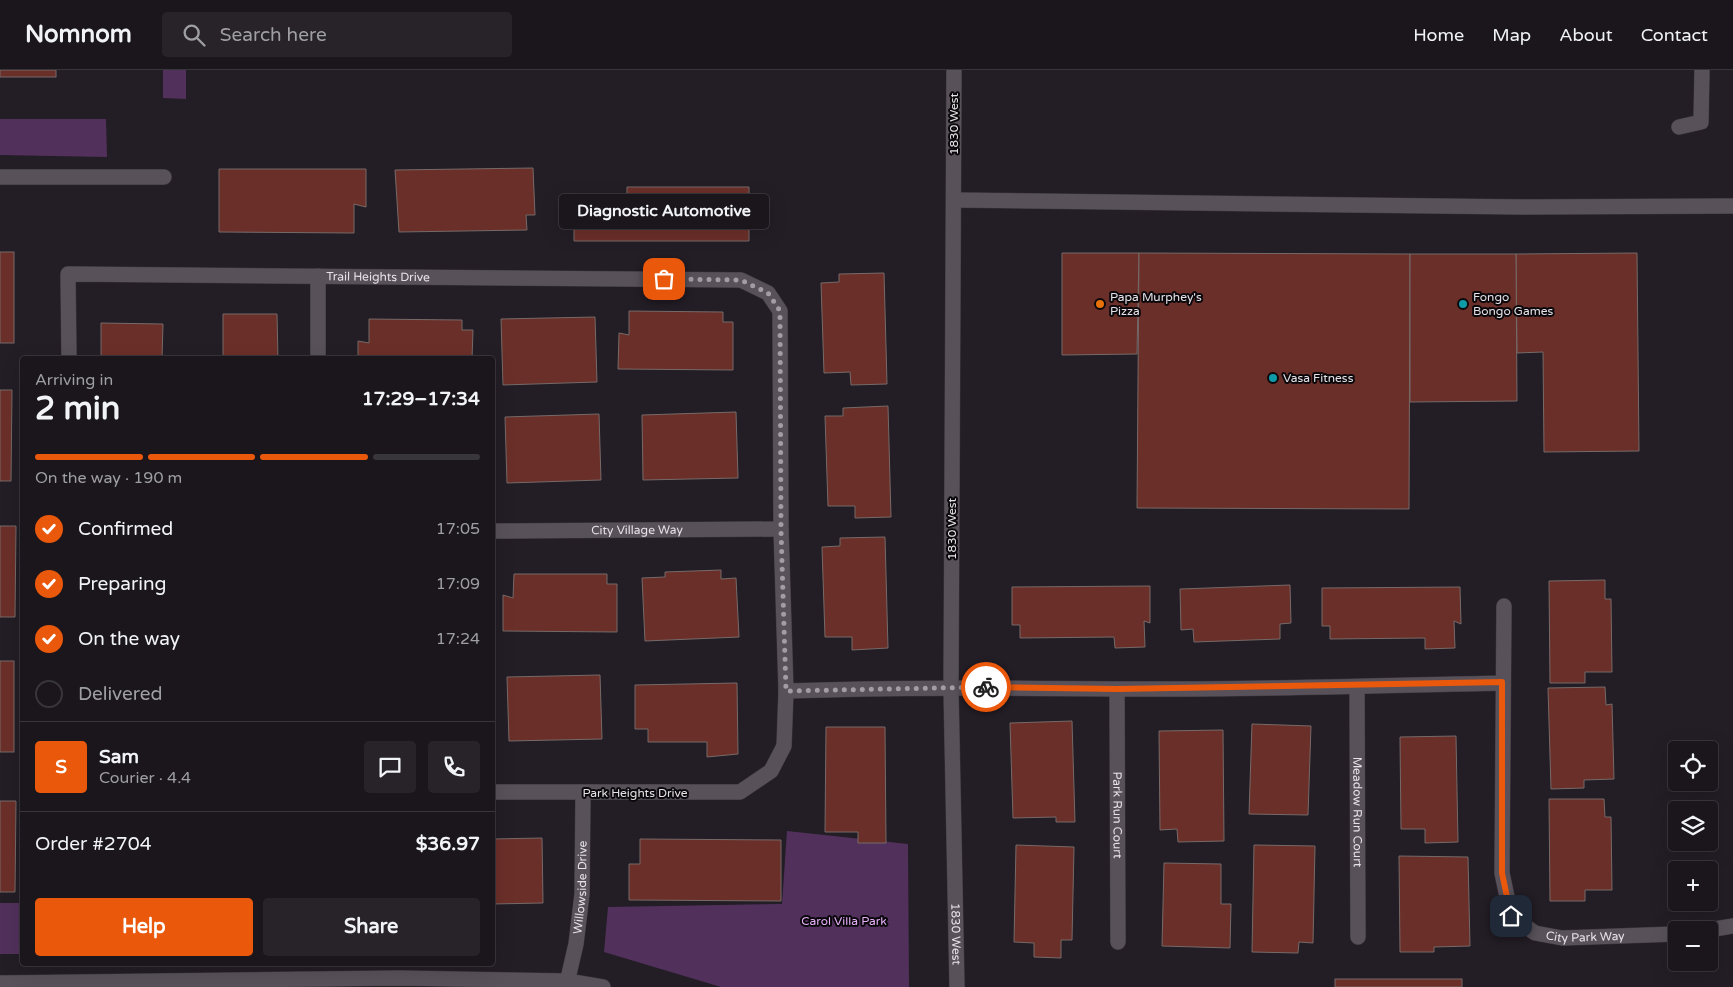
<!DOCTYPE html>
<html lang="en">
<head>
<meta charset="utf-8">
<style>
  :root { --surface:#1a161c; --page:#272329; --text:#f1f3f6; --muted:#9f9fa3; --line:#38353b; --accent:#ea580c }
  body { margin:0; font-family:"Varela Round",sans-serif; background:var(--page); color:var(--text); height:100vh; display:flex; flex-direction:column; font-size:19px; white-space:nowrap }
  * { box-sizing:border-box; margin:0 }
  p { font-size:16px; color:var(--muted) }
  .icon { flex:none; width:28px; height:28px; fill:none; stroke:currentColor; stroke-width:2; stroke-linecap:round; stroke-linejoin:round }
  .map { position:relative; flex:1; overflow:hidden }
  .panel { position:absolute; left:20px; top:286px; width:475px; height:610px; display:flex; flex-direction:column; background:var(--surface); border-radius:5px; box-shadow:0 5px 20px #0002,0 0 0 1px var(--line) }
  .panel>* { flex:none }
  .controls { position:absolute; left:1668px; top:671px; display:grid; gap:10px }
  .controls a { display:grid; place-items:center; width:50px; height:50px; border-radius:5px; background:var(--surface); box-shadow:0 5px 20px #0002,0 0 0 1px var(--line); font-size:25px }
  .pin { position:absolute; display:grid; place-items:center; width:42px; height:42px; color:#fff; margin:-21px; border-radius:10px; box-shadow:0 2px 8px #0006 }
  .courier { position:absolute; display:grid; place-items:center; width:50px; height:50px; margin:-25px; border:4px solid #ea580c; border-radius:50%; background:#fff; color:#222; box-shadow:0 1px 6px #0007 }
  .bubble { position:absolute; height:35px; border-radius:5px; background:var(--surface); box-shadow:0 5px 20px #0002,0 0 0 1px var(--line); font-size:16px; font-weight:700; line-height:35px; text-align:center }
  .overview em { font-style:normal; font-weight:700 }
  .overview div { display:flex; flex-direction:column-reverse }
  .overview { display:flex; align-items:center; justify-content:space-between; height:85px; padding:0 15px }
  h1 { font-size:32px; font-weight:700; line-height:38px }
  .bar { display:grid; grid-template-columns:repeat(4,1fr); gap:8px 5px; align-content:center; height:60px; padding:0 15px }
  .bar i { height:6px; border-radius:4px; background:var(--line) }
  .bar .current { background:var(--accent) }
  .bar p { grid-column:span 4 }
  .line { display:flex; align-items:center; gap:12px; padding:0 15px; border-top:1px solid var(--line) }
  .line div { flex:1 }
  .round { display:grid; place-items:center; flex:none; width:52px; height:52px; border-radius:5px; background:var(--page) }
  ol { padding:0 15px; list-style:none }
  li { display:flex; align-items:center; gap:15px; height:55px }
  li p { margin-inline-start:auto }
  li .icon { padding:5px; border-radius:50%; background:var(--accent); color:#fff; stroke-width:4 }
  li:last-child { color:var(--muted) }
  li i { width:28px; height:28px; border:2px solid var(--line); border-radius:50% }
  .action { display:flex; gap:10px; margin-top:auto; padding:10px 15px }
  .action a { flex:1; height:58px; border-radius:5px; background:var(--accent); color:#fff; font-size:20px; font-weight:700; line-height:58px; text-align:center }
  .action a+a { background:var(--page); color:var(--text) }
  header { display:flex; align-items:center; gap:30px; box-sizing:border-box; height:70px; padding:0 25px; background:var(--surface); border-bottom:1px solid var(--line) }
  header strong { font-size:24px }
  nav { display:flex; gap:28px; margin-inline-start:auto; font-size:18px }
  .search { width:350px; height:45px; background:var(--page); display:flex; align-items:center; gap:12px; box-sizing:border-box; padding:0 18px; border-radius:5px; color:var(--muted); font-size:19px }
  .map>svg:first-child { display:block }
  .green { fill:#51315b }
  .building { fill:#6b2f29; stroke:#766a68 }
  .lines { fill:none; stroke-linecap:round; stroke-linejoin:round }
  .minor-casing { stroke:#3c383e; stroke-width:16 }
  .minor { stroke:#58515a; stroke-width:15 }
  .done { stroke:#a29da3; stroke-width:5; stroke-dasharray:0 9 }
  .route { stroke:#ea580c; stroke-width:6 }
  .food-dot { fill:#e8710a; stroke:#0b080c; stroke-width:2 }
  .culture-dot { fill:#0f9aa8; stroke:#0b080c; stroke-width:2 }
  .labels { text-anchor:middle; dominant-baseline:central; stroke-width:4; stroke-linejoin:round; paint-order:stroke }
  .street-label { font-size:12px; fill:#e6e2e7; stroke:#0b080c }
  .poi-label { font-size:12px; fill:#e6e2e7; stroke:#0b080c; text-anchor:start }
  .park-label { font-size:12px; fill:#e6aff8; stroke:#0b080c }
</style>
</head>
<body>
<header>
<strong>Nomnom</strong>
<div class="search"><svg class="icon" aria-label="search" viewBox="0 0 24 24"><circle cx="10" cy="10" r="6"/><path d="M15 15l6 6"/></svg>Search here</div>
<nav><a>Home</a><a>Map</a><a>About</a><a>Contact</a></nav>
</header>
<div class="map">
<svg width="1733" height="917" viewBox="0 0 1733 917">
  <rect width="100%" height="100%" fill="#231d25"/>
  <g class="green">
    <path d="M163 0H186V29L163 28Z"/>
    <path d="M0 49H106L107 87 0 85Z"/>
    <path d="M787 761 908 774 909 917H721L604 882 608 837 782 834Z"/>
    <rect x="0" y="833" width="22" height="51"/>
  </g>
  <g class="building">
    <rect x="0" y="0" width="56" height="7"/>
    <path d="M533 98 535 145H526L527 160 399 162 395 100Z"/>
    <path d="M219 99H366V137L354 134V163L219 162Z"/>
    <path d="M627 117H749V171H574V127H627Z"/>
    <rect x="0" y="182" width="14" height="91"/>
    <path d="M1062 183H1139L1137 284 1062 285Z"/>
    <path d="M1139 183 1410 184 1409 439 1137 438Z"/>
    <path d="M1637 183 1639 381 1544 382 1543 282 1517 283 1516 184Z"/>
    <path d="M1410 184H1516L1517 331 1410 332Z"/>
    <path d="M884 203 887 314 851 315 850 302 824 303 821 213 839 212V204Z"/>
    <path d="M629 241 723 242V252H733V300L618 299 619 263 629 265Z"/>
    <path d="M223 244H277L278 289H223Z"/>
    <path d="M595 247 597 312 503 315 501 249Z"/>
    <path d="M369 249 462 250V260H473L472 289H358V271L369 273Z"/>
    <path d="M101 253 163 254 162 289H101Z"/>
    <path d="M0 320H12L11 411H0Z"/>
    <path d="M888 336 891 447 855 448V436H828L825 346H843V338Z"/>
    <path d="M736 342 738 408 643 410 642 345Z"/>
    <path d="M599 344 601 410 507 413 505 347Z"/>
    <path d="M0 456H16L15 547H0Z"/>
    <path d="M885 467 888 578 852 580V567H825L822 477 840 476V468Z"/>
    <path d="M721 500V509L736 508 739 567 645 571 642 508 665 507V502Z"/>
    <path d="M514 504H607V514H617V562L503 561V525L513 528Z"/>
    <path d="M1605 510V529H1611L1612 602H1585V613H1550L1549 511Z"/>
    <path d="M1290 515 1291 553 1280 554V569L1194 572 1193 559 1181 560 1180 519Z"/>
    <path d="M1150 516V553L1144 551 1145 577 1115 578 1114 567 1020 568V555H1012V517Z"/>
    <path d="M1460 517 1461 554 1454 551 1455 578 1425 579V568L1330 569V556H1322V518Z"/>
    <rect x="0" y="591" width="14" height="91"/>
    <path d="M600 605 602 669 509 671 507 607Z"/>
    <path d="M737 613 738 684 707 687V672H648V659H635V615Z"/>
    <path d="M1605 617 1606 635 1612 634 1614 709 1584 710V718L1551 719 1548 618Z"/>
    <path d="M1072 651 1075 752H1056V747L1013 748 1010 653Z"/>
    <path d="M1252 654 1311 656 1308 745 1249 744Z"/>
    <path d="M826 657H885L886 773H858V762H825Z"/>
    <path d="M1223 660 1224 771 1178 772 1177 759 1160 760 1159 661Z"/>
    <path d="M1456 666 1458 772 1425 773V759H1401L1400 667Z"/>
    <path d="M1549 729H1604L1605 747H1611L1612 820H1585V831H1550Z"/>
    <path d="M0 731H16L15 822H0Z"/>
    <path d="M542 768 543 833 492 834V769Z"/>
    <path d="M640 769 781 770V831L629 830V794H640Z"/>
    <path d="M1016 775 1074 777 1072 870H1061V888L1034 887V873L1014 872Z"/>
    <path d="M1254 775 1315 776 1313 873 1299 872 1298 883 1252 882Z"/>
    <path d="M1399 786 1468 787 1470 876 1434 877V882H1400Z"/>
    <path d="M1164 793 1221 794V834H1231L1230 878 1162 876Z"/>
    <rect x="1335" y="909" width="127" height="8"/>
  </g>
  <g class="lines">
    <g class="minor-casing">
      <g id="minor">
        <path id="s1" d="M954 0 951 619 957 917"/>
        <path d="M1679 57 1701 52 1702 0"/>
        <path d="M0 107H164"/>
        <path d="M954 130 1523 137 1733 136"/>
        <path id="s2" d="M69 289 68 204 741 210 768 223 780 241 781 459 786 621 784 676 771 701 740 722H492"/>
        <path d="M318 289V206"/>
        <path id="s3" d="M492 461 781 459"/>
        <path id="s4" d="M1504 536 1502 803 1511 846 1535 863 1562 868 1676 864"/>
        <path id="s5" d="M1357 617 1358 867"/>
        <path id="s6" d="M1117 619 1118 872"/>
        <path d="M786 621C896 617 1006 618 1116 619 1245 620 1373 616 1502 613"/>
        <path d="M1709 860 1733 856"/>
        <path d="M0 913 399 908 567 911 603 917"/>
        <path id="s7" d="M566 917 576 874 582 824 583 724"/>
      </g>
    </g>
    <use href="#minor" class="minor"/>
  </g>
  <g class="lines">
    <path class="done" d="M664 209 741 210 768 223 780 241 781 460 786 621 986 617"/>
    <path class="route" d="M986 617 1117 619 1502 612V803L1511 846"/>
  </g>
  <circle class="food-dot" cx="1100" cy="234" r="5"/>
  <g class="culture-dot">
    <circle cx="1463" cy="234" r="5"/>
    <circle cx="1273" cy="308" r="5"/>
  </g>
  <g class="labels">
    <g class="street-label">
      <text transform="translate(954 54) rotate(-90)">1830 West</text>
      <text stroke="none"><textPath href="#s2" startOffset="395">Trail Heights Drive</textPath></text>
      <text transform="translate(952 459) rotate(-90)">1830 West</text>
      <text stroke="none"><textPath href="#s3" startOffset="145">City Village Way</textPath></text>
      <text x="635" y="723">Park Heights Drive</text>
      <text stroke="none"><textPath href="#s5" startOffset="125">Meadow Run Court</textPath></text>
      <text stroke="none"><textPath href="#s6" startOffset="126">Park Run Court</textPath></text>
      <text stroke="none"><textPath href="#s7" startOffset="101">Willowside Drive</textPath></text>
      <text stroke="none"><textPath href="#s1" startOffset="864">1830 West</textPath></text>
      <text stroke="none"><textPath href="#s4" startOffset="391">City Park Way</textPath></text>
    </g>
    <g class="poi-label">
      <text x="1110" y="227">Papa Murphey's<tspan x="1110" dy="14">Pizza</tspan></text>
      <text x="1473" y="227">Fongo<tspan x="1473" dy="14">Bongo Games</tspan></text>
      <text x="1283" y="308">Vasa Fitness</text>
    </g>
    <g class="park-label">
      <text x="844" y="851">Carol Villa Park</text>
    </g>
  </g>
</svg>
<div class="controls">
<a><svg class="icon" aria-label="locate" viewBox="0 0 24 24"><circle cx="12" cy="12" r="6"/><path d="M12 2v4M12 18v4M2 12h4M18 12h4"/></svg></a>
<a><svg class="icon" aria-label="layers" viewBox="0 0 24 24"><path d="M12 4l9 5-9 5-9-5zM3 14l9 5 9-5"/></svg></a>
<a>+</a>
<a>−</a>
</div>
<div class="pin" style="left:664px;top:209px;background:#ea580c"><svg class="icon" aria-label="bag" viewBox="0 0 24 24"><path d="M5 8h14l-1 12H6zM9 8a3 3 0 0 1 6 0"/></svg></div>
<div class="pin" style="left:1511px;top:846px;background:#1f2937"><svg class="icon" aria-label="home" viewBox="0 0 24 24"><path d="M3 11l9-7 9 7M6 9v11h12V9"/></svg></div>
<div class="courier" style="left:986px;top:617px"><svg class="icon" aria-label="bike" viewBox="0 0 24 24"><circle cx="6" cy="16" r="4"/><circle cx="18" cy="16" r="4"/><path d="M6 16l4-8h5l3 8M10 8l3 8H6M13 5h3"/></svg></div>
<div class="bubble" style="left:559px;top:124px;width:210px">Diagnostic Automotive</div>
<section class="panel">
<div class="overview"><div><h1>2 min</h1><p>Arriving in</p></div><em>17:29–17:34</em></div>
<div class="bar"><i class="current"></i><i class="current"></i><i class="current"></i><i></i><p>On the way · 190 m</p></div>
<ol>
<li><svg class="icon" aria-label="check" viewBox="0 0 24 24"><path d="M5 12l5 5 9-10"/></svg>Confirmed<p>17:05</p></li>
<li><svg class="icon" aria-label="check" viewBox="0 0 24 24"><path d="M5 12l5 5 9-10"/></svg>Preparing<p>17:09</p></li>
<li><svg class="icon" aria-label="check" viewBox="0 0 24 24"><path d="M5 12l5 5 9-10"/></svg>On the way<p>17:24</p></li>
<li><i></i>Delivered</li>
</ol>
<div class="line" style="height:90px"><b class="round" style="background:var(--accent);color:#fff">S</b><div><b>Sam</b><p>Courier · 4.4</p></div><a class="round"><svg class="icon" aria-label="chat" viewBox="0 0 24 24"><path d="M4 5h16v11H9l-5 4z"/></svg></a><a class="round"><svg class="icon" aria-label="phone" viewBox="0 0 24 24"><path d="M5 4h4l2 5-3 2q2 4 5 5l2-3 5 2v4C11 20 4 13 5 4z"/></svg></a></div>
<div class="line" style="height:65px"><div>Order #2704</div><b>$36.97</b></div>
<div class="action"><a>Help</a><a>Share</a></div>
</section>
</div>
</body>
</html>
